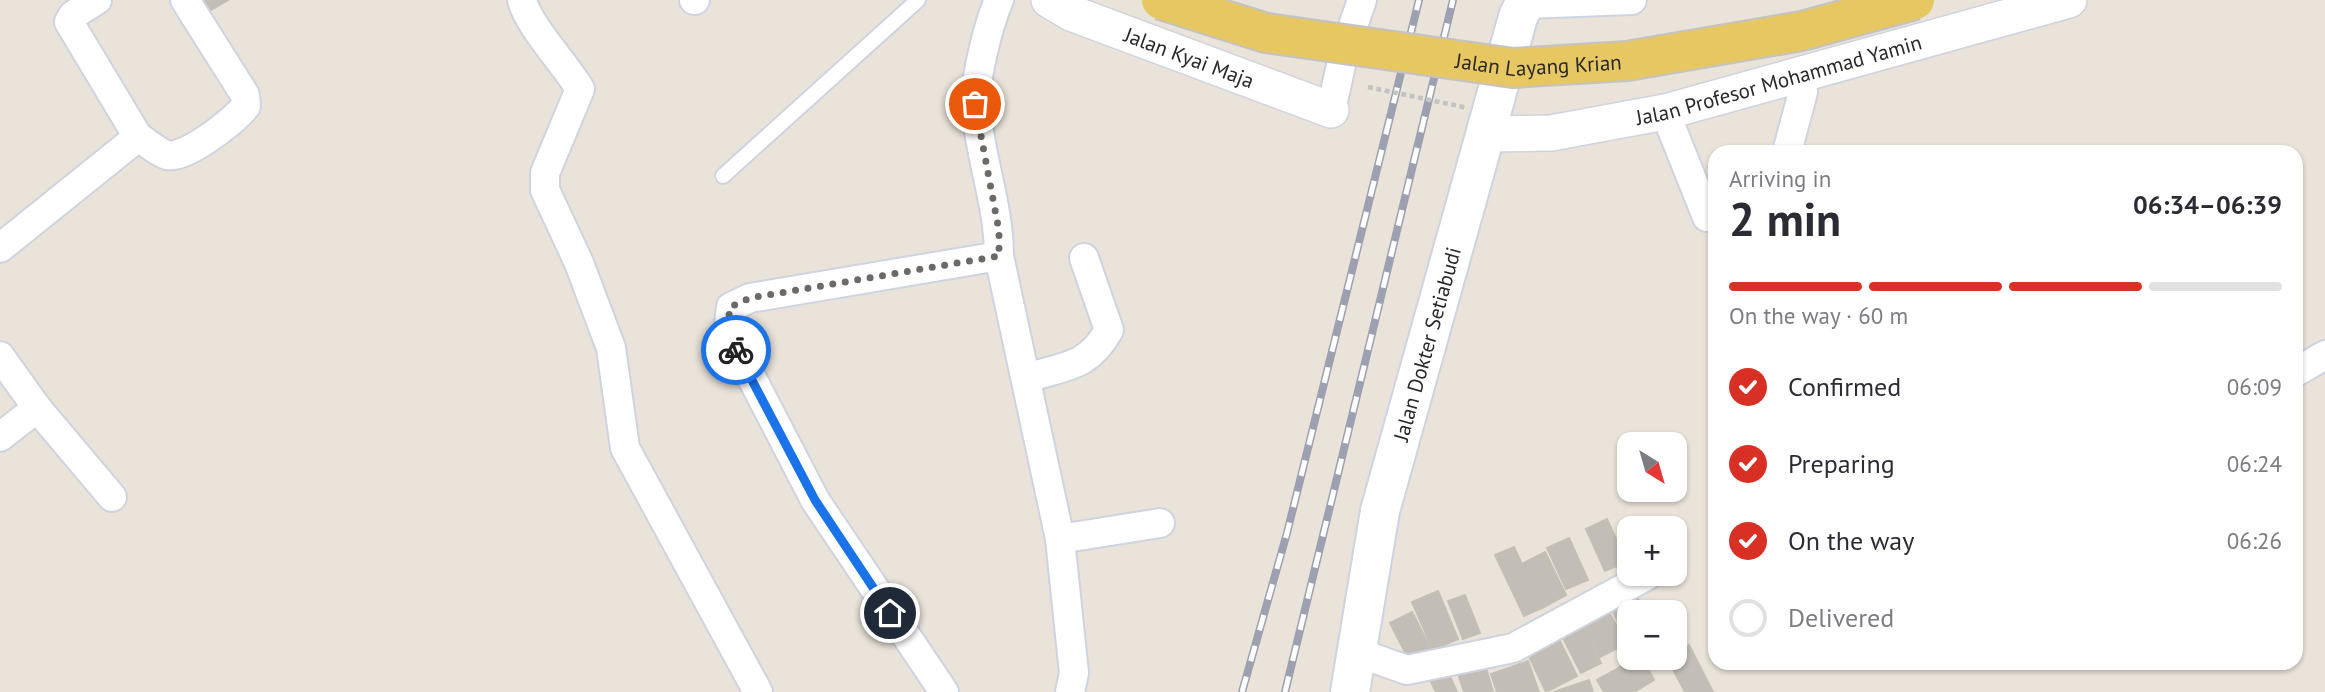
<!DOCTYPE html>
<html lang="en">
<head>
<meta charset="utf-8">
<style>
  :root { --surface:#fff; --page:#f2f2f3; --text:#2b2b33; --muted:#7c7c81; --line:#e1e1e2; --accent:#d93025 }
  body { margin:0; font-family:"PT Sans",sans-serif; background:var(--page); color:var(--text); height:100vh; display:flex; flex-direction:column; font-size:26px; white-space:nowrap }
  * { box-sizing:border-box; margin:0 }
  p { font-size:23px; color:var(--muted) }
  .icon { flex:none; width:38px; height:38px; fill:none; stroke:currentColor; stroke-width:2; stroke-linecap:round; stroke-linejoin:round }
  .map { position:relative; flex:1; overflow:hidden }
  .side { position:absolute; left:1708px; top:145px; width:595px; height:525px; display:flex; flex-direction:column; background:var(--surface); border-radius:21px; box-shadow:0 2px 5px #0004 }
  .side>* { flex:none }
  .needle { width:46px; rotate:143deg }
  .fabs { position:absolute; left:1617px; top:432px; display:grid; gap:14px }
  .fabs a { display:grid; place-items:center; width:70px; height:70px; border-radius:14px; background:var(--surface); box-shadow:0 2px 5px #0004; font-size:35px }
  .pin { position:absolute; display:grid; place-items:center; width:60px; height:60px; color:#fff; margin:-30px; border:4px solid #fff; border-radius:50%; box-shadow:0 2px 7px #0007 }
  .courier { position:absolute; display:grid; place-items:center; width:70px; height:70px; margin:-35px; border:5px solid #1a73e8; border-radius:50%; background:#fff; color:#222; box-shadow:0 2px 9px #0007 }
  .head em { font-style:normal; font-weight:700 }
  .head div { display:flex; flex-direction:column-reverse }
  .head { display:flex; align-items:center; justify-content:space-between; height:119px; padding:0 21px }
  h1 { font-size:46px; font-weight:700; line-height:52px }
  .bar { display:grid; grid-template-columns:repeat(4,1fr); gap:10px 7px; align-content:center; height:84px; padding:0 21px }
  .bar i { height:9px; border-radius:5px; background:var(--line) }
  .bar .on { background:var(--accent) }
  .bar p { grid-column:span 4 }
  ol { padding:0 21px; list-style:none }
  li { display:flex; align-items:center; gap:21px; height:77px }
  li p { margin-inline-start:auto }
  li .icon { padding:7px; border-radius:50%; background:var(--accent); color:#fff; stroke-width:4 }
  li:last-child { color:var(--muted) }
  li i { width:38px; height:38px; border:4px solid var(--line); border-radius:50% }
  .map>svg:first-child { display:block }
  .building { fill:#c2bdb6; stroke:#c4bfb4; stroke-width:2 }
  .lines { fill:none; stroke-linecap:round; stroke-linejoin:round }
  .service-casing { stroke:#cfd3e0; stroke-width:18 }
  .minor-casing { stroke:#cfd3e0; stroke-width:32 }
  .tertiary-casing { stroke:#cfd3e0; stroke-width:38 }
  .secondary-casing { stroke:#cfd3e0; stroke-width:42 }
  .service { stroke:#fff; stroke-width:14 }
  .minor { stroke:#fff; stroke-width:28 }
  .tertiary { stroke:#fff; stroke-width:35 }
  .secondary { stroke:#fff; stroke-width:38 }
  .rail-casing { stroke:#9da0b1; stroke-width:8 }
  .rail { stroke:#fff; stroke-width:5; stroke-dasharray:16; stroke-linecap:butt }
  .primary-bridge-casing { stroke:#c3c3c3; stroke-width:42; stroke-linecap:butt }
  .path-bridge { stroke:#c3c3c3; stroke-width:4.5; stroke-dasharray:5 3.5; stroke-linecap:butt }
  .primary-bridge { stroke:#e7c762; stroke-width:38 }
  .done { stroke:#6c6966; stroke-width:7; stroke-dasharray:0 12.6 }
  .route { stroke:#1a73e8; stroke-width:9 }
  .labels { text-anchor:middle; dominant-baseline:central; stroke-width:6; stroke-linejoin:round; paint-order:stroke }
  .street-label { font-size:21px; fill:#282828; stroke:#fff }
</style>
</head>
<body>
<div class="map">
<svg width="2325" height="692" viewBox="0 0 2325 692">
  <rect width="100%" height="100%" fill="#e9e3da"/>
  <g class="building">
    <path d="M205 0H228L211 10Z"/>
    <path d="M1607 519 1626 562 1605 571 1586 529Z"/>
    <path d="M1569 538 1588 580 1566 589 1547 548Z"/>
    <path d="M1514 547 1542 608 1524 616 1495 555Z"/>
    <path d="M1545 552 1566 595 1542 608 1522 564Z"/>
    <path d="M1438 591 1458 639 1433 650 1412 602Z"/>
    <path d="M1465 595 1480 633 1463 639 1448 601Z"/>
    <path d="M1637 597 1645 612H1629V644L1612 610Z"/>
    <path d="M1606 606 1626 644 1600 657 1581 618Z"/>
    <path d="M1412 612 1432 651 1410 662 1390 623Z"/>
    <path d="M1584 627 1601 663 1581 673 1563 638Z"/>
    <path d="M1555 631 1577 676 1546 692 1524 646Z"/>
    <path d="M1689 645 1713 692H1685L1667 658H1675V652Z"/>
    <path d="M1637 658H1642L1654 680 1634 692H1604L1597 680Z"/>
    <path d="M1484 661 1493 692H1464L1457 670Z"/>
    <path d="M1528 661 1539 692H1497L1491 674Z"/>
    <path d="M1447 670 1457 692H1436L1429 678Z"/>
    <path d="M1589 680 1593 692H1554Z"/>
  </g>
  <g class="lines">
    <g class="service-casing">
      <path id="service" d="M723 176 918 0"/>
    </g>
    <g class="minor-casing">
      <g id="minor">
        <path d="M522 0C528 25 565 64 580 89L545 173V190L579 263 611 348 625 448 758 692"/>
        <path d="M694 0H695"/>
        <path d="M999 0C989 23 974 80 976 106 979 156 999 204 999 256L1060 539 1074 673 1070 692"/>
        <path d="M1525 4 1632 0"/>
        <path d="M1331 110 1344 52 1362 0"/>
        <path d="M1665 112 1707 217"/>
        <path d="M138 137C147 142 157 152 167 155 185 160 235 120 246 106L245 95 185 0"/>
        <path d="M1787 152 1803 92 1802 77"/>
        <path d="M0 248 138 137 69 22 73 15 97 0"/>
        <path d="M0 356 37 408 112 497"/>
        <path d="M2296 372 2325 355"/>
        <path d="M1026 378C1064 366 1088 368 1109 330L1084 258"/>
        <path d="M0 437 37 408"/>
        <path d="M1060 539 1160 523"/>
        <path d="M1356 652 1407 670 1513 648 1650 574"/>
        <path d="M944 692 815 500 728 332 731 307 750 298 999 256"/>
      </g>
    </g>
    <g class="tertiary-casing">
      <g id="tertiary">
        <path id="s1" d="M1049 0 1071 13 1331 110"/>
        <path id="s2" d="M1486 134 1551 133 1665 112 2069 0"/>
      </g>
    </g>
    <g class="secondary-casing">
      <g id="secondary">
        <path id="s3" d="M1350 692 1380 511 1518 17 1526 0"/>
      </g>
    </g>
    <use href="#service" class="service"/>
    <use href="#minor" class="minor"/>
    <use href="#tertiary" class="tertiary"/>
    <use href="#secondary" class="secondary"/>
    <g class="rail-casing">
      <g id="rail">
        <path d="M1242 692 1287 533 1419 0"/>
        <path d="M1285 692 1453 0"/>
      </g>
    </g>
    <use href="#rail" class="rail"/>
    <g class="primary-bridge-casing">
      <g id="primary-bridge">
        <path id="s4" d="M1161 0 1266 33 1513 68 1627 61 1802 31 1915 0"/>
      </g>
    </g>
    <path class="path-bridge" d="M1368 87 1468 108"/>
    <use href="#primary-bridge" class="primary-bridge"/>
  </g>
  <g class="lines">
    <path class="done" d="M736 350 727 332 730 307 750 298 999 256V231L975 104"/>
    <path class="route" d="M736 350 815 500 890 613"/>
  </g>
  <g class="labels">
    <g class="street-label">
      <text stroke="none"><textPath href="#s1" startOffset="152">Jalan Kyai Maja</textPath></text>
      <text stroke="none"><textPath href="#s4" startOffset="385">Jalan Layang Krian</textPath></text>
      <text stroke="none"><textPath href="#s2" startOffset="299">Jalan Profesor Mohammad Yamin</textPath></text>
      <text stroke="none"><textPath href="#s3" startOffset="357">Jalan Dokter Setiabudi</textPath></text>
    </g>
  </g>
</svg>
<div class="fabs">
<a><svg class="needle" viewBox="-14 -14 28 28"><path d="M0-13l5 13h-10z" fill="#e53935"/><path d="M0 13l5-13h-10z" fill="#7c7c81"/></svg></a>
<a>+</a>
<a>−</a>
</div>
<div class="pin" style="left:975px;top:104px;background:#ea580c"><svg class="icon" aria-label="bag" viewBox="0 0 24 24"><path d="M5 8h14l-1 12H6zM9 8a3 3 0 0 1 6 0"/></svg></div>
<div class="pin" style="left:890px;top:613px;background:#1f2937"><svg class="icon" aria-label="home" viewBox="0 0 24 24"><path d="M3 11l9-7 9 7M6 9v11h12V9"/></svg></div>
<div class="courier" style="left:736px;top:350px"><svg class="icon" aria-label="bike" viewBox="0 0 24 24"><circle cx="6" cy="16" r="4"/><circle cx="18" cy="16" r="4"/><path d="M6 16l4-8h5l3 8M10 8l3 8H6M13 5h3"/></svg></div>
<section class="side">
<div class="head"><div><h1>2 min</h1><p>Arriving in</p></div><em>06:34–06:39</em></div>
<div class="bar"><i class="on"></i><i class="on"></i><i class="on"></i><i></i><p>On the way · 60 m</p></div>
<ol>
<li><svg class="icon" aria-label="check" viewBox="0 0 24 24"><path d="M5 12l5 5 9-10"/></svg>Confirmed<p>06:09</p></li>
<li><svg class="icon" aria-label="check" viewBox="0 0 24 24"><path d="M5 12l5 5 9-10"/></svg>Preparing<p>06:24</p></li>
<li><svg class="icon" aria-label="check" viewBox="0 0 24 24"><path d="M5 12l5 5 9-10"/></svg>On the way<p>06:26</p></li>
<li><i></i>Delivered</li>
</ol>
</section>
</div>
</body>
</html>
